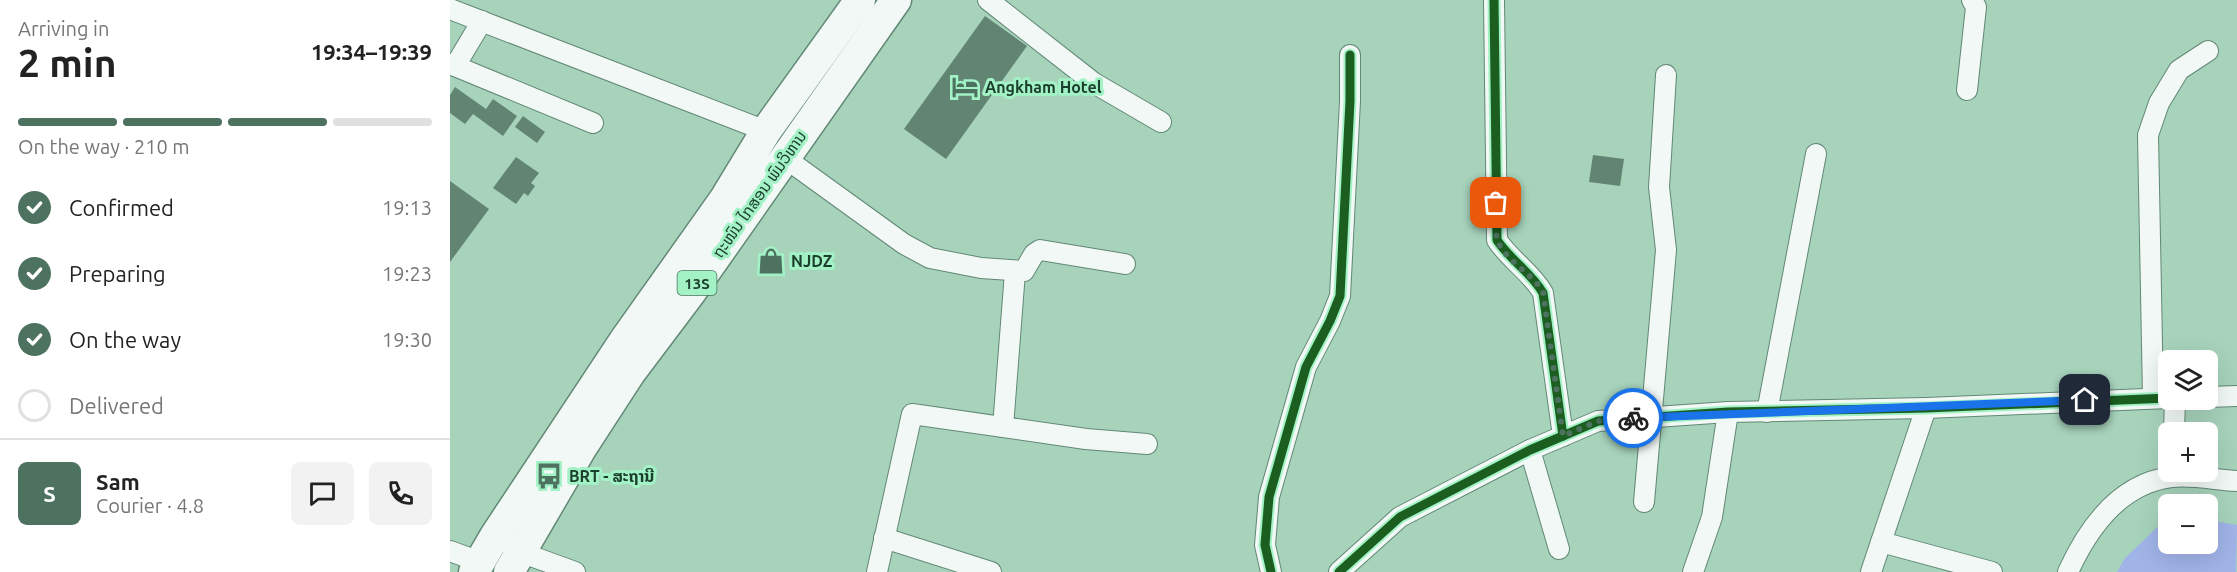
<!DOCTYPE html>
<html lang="en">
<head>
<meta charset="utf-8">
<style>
  :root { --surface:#fff; --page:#f2f2f2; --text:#222; --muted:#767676; --line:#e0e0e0; --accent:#4d725f }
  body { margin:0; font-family:Ubuntu,"Noto Sans Lao",sans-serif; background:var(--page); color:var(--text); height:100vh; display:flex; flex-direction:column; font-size:22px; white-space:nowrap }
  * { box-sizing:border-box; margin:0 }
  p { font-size:20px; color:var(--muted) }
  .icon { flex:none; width:33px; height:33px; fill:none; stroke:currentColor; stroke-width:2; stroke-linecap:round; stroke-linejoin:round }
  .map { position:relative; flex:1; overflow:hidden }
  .drawer { display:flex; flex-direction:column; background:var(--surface); width:450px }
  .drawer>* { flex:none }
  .fabs { position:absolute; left:1708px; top:350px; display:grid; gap:12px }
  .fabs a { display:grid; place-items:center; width:60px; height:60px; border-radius:9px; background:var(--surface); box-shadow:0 6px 24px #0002; font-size:30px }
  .pin { position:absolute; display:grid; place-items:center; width:51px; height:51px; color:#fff; margin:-26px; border-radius:12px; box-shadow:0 3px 9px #0006 }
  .courier { position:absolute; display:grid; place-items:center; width:60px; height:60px; margin:-30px; border:4px solid #1a73e8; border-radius:50%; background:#fff; color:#222; box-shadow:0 2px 8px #0007 }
  .head em { font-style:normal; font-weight:700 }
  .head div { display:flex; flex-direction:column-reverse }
  .head { display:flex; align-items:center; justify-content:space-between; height:102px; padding:0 18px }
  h1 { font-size:39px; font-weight:700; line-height:45px }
  .bar { display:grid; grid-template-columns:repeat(4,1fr); gap:9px 6px; align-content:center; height:72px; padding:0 18px }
  .bar i { height:8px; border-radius:4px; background:var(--line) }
  .bar .current { background:var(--accent) }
  .bar p { grid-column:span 4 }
  .line { display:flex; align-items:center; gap:15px; padding:0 18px; border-top:2px solid var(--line) }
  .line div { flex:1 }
  .round { display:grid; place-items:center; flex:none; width:63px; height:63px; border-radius:9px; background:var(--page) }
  ol { padding:0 18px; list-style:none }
  li { display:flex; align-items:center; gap:18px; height:66px }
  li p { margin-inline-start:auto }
  li .icon { padding:6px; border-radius:50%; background:var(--accent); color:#fff; stroke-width:4 }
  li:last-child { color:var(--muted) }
  li i { width:33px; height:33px; border:3px solid var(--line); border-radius:50% }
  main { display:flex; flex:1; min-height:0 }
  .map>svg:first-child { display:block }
  .water { fill:#a1b4e8 }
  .building { fill:#618473 }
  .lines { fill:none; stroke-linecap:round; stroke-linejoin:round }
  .minor-casing { stroke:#628876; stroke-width:22 }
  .highway-casing { stroke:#628876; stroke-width:33 }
  .minor { stroke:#f2f8f5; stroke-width:20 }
  .highway { stroke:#f2f8f5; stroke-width:30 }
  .cycleway-casing { stroke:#a2f2c6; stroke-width:13 }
  .cycleway { stroke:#1b5e20; stroke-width:9 }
  .done { stroke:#4d725f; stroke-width:6; stroke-dasharray:0 10.8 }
  .route { stroke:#1a73e8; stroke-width:8 }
  .labels { text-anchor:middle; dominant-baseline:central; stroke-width:6; stroke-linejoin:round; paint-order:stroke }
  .shield { fill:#a2f2c6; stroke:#44745b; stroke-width:1.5 }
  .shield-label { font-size:15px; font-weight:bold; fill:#1c3e2d }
  .poi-label { font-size:16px; font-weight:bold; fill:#1c3e2d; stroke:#a2f2c6; text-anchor:start }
  .street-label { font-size:16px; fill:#1c3e2d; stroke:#a2f2c6 }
</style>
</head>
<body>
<main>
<section class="drawer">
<div class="head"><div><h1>2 min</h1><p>Arriving in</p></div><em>19:34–19:39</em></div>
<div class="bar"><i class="current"></i><i class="current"></i><i class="current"></i><i></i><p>On the way · 210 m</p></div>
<ol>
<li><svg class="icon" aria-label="check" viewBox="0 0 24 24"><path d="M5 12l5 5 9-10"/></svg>Confirmed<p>19:13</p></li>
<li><svg class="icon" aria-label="check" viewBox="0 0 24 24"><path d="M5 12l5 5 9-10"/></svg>Preparing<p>19:23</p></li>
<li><svg class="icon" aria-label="check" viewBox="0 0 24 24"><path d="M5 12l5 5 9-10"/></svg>On the way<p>19:30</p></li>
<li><i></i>Delivered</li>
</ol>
<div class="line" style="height:108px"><b class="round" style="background:var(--accent);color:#fff">S</b><div><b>Sam</b><p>Courier · 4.8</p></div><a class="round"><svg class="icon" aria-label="chat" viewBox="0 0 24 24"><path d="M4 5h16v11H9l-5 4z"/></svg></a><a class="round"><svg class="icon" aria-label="phone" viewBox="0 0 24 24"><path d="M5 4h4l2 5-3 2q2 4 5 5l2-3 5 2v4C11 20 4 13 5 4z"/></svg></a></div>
</section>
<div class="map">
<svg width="1787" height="572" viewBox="0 0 1787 572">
  <rect width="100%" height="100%" fill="#a7d3bb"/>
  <path class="water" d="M1719 516V543H1758V520L1787 525 1786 572H1667L1675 558Z"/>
  <g class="building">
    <path d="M535 16 577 46 496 159 454 129Z"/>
    <path d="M5 87 36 109 43 99 67 116 53 136 23 114 15 124 0 113V95Z"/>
    <path d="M73 116 95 132 87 143 65 127Z"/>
    <path d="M1143 155 1174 159 1170 186 1139 182Z"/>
    <path d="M66 157 89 173 81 183 85 186 78 196 74 193 66 204 43 188Z"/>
    <path d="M0 181 39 209 0 262Z"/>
  </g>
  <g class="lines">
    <g class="minor-casing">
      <g id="minor">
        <path d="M538 0 644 83 711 122"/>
        <path d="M1044 0 1047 240C1060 260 1081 272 1093 293L1113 436"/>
        <path d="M0 9 316 131"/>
        <path d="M0 64 143 123"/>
        <path d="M5 66 32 21"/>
        <path d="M1517 90 1526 7 1522 0"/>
        <path d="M335 158 454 244 480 258 531 268 574 271 584 254 590 250 675 264"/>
        <path d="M1703 397 1698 135 1709 103 1729 70 1758 51"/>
        <path d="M1758 397 1787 396"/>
        <path d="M1317 412 1366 154"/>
        <path d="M553 427 565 272"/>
        <path d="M1724 432 1725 399"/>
        <path d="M1080 450 1109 549"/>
        <path d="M1194 502 1216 250 1209 187 1216 75"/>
        <path d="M434 538 541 572"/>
        <path d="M1431 542 1542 572"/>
        <path d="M61 546 70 552 125 572"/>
        <path d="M0 551 30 562"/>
        <path d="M427 572 462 414 636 439 697 444"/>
        <path d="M821 572 815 545 819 497 856 367 880 321 890 296 900 101V55"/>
        <path d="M889 572 950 517 1080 450 1148 421 1278 412 1476 408 1719 398"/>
        <path d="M1243 572 1262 517 1278 412"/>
        <path d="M1421 572 1476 408"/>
        <path d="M1618 572C1638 528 1670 483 1722 477 1743 475 1767 480 1787 481"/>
      </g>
    </g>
    <g class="highway-casing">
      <g id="highway">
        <path d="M24 572 45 536 174 341 274 200 316 131 410 0"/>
        <path d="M59 572 132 447 180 373 241 292 446 0"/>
      </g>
    </g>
    <use href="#minor" class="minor"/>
    <use href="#highway" class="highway"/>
    <g class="cycleway-casing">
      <g id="cycleway">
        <path d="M1044 0 1047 240C1060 260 1081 272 1093 293L1113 436"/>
        <path d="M821 572 815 545 819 497 856 367 880 321 890 296 900 101V55"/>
        <path d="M889 572 950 517 1080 450 1148 421 1278 412 1476 408 1719 398"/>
      </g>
    </g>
    <use href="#cycleway" class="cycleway"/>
  </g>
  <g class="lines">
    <path class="done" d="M1046 203C1046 215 1044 231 1048 242 1057 262 1082 273 1093 292L1113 436 1148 421 1183 418"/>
    <path class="route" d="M1183 418 1635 400"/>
  </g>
  <defs>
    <g id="hotel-bare" transform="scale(2.07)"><path d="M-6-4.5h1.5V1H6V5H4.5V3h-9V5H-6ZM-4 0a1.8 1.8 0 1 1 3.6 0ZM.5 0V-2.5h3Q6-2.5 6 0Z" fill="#4d725f" stroke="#a2f2c6" stroke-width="2.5" paint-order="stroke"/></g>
    <g id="shop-bare" transform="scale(2.07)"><path d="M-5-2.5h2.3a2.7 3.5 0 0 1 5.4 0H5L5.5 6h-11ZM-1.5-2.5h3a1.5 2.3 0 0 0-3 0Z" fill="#4d725f" stroke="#a2f2c6" stroke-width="2.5" paint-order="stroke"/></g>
    <g id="bus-bare" transform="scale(2.07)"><path d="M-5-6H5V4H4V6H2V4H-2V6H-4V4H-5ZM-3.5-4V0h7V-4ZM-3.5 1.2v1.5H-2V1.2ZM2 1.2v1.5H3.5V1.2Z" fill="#4d725f" stroke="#a2f2c6" stroke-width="2.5" paint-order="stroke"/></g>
  </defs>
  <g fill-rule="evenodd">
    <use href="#hotel-bare" x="515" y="87"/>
    <use href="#shop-bare" x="321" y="261"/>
    <use href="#bus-bare" x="99" y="476"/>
  </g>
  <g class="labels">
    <rect class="shield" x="227.5" y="271" width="39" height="24" rx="4.5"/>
    <g class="shield-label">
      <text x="247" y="283">13S</text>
    </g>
    <g class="poi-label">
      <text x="535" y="87">Angkham Hotel</text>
      <text x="341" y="261">NJDZ</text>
      <text x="119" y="476">BRT - ສະຖານີ</text>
    </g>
    <g class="street-label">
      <text transform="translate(309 194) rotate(-55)">ຖະໜົນ ໄກສອນ ພົມວິຫານ</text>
    </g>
  </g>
</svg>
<div class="fabs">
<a><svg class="icon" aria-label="layers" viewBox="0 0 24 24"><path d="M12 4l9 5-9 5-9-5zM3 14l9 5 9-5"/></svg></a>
<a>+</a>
<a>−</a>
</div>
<div class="pin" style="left:1046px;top:203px;background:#ea580c"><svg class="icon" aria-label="bag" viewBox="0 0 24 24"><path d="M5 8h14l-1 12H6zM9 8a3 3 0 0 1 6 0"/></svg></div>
<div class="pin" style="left:1635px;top:400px;background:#1f2937"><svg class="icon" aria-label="home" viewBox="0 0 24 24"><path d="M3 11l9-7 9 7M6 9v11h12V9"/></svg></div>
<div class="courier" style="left:1183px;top:418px"><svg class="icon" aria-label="bike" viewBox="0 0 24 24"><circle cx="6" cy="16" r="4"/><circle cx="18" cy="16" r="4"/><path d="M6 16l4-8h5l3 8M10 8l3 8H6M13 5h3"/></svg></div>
</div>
</main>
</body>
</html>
